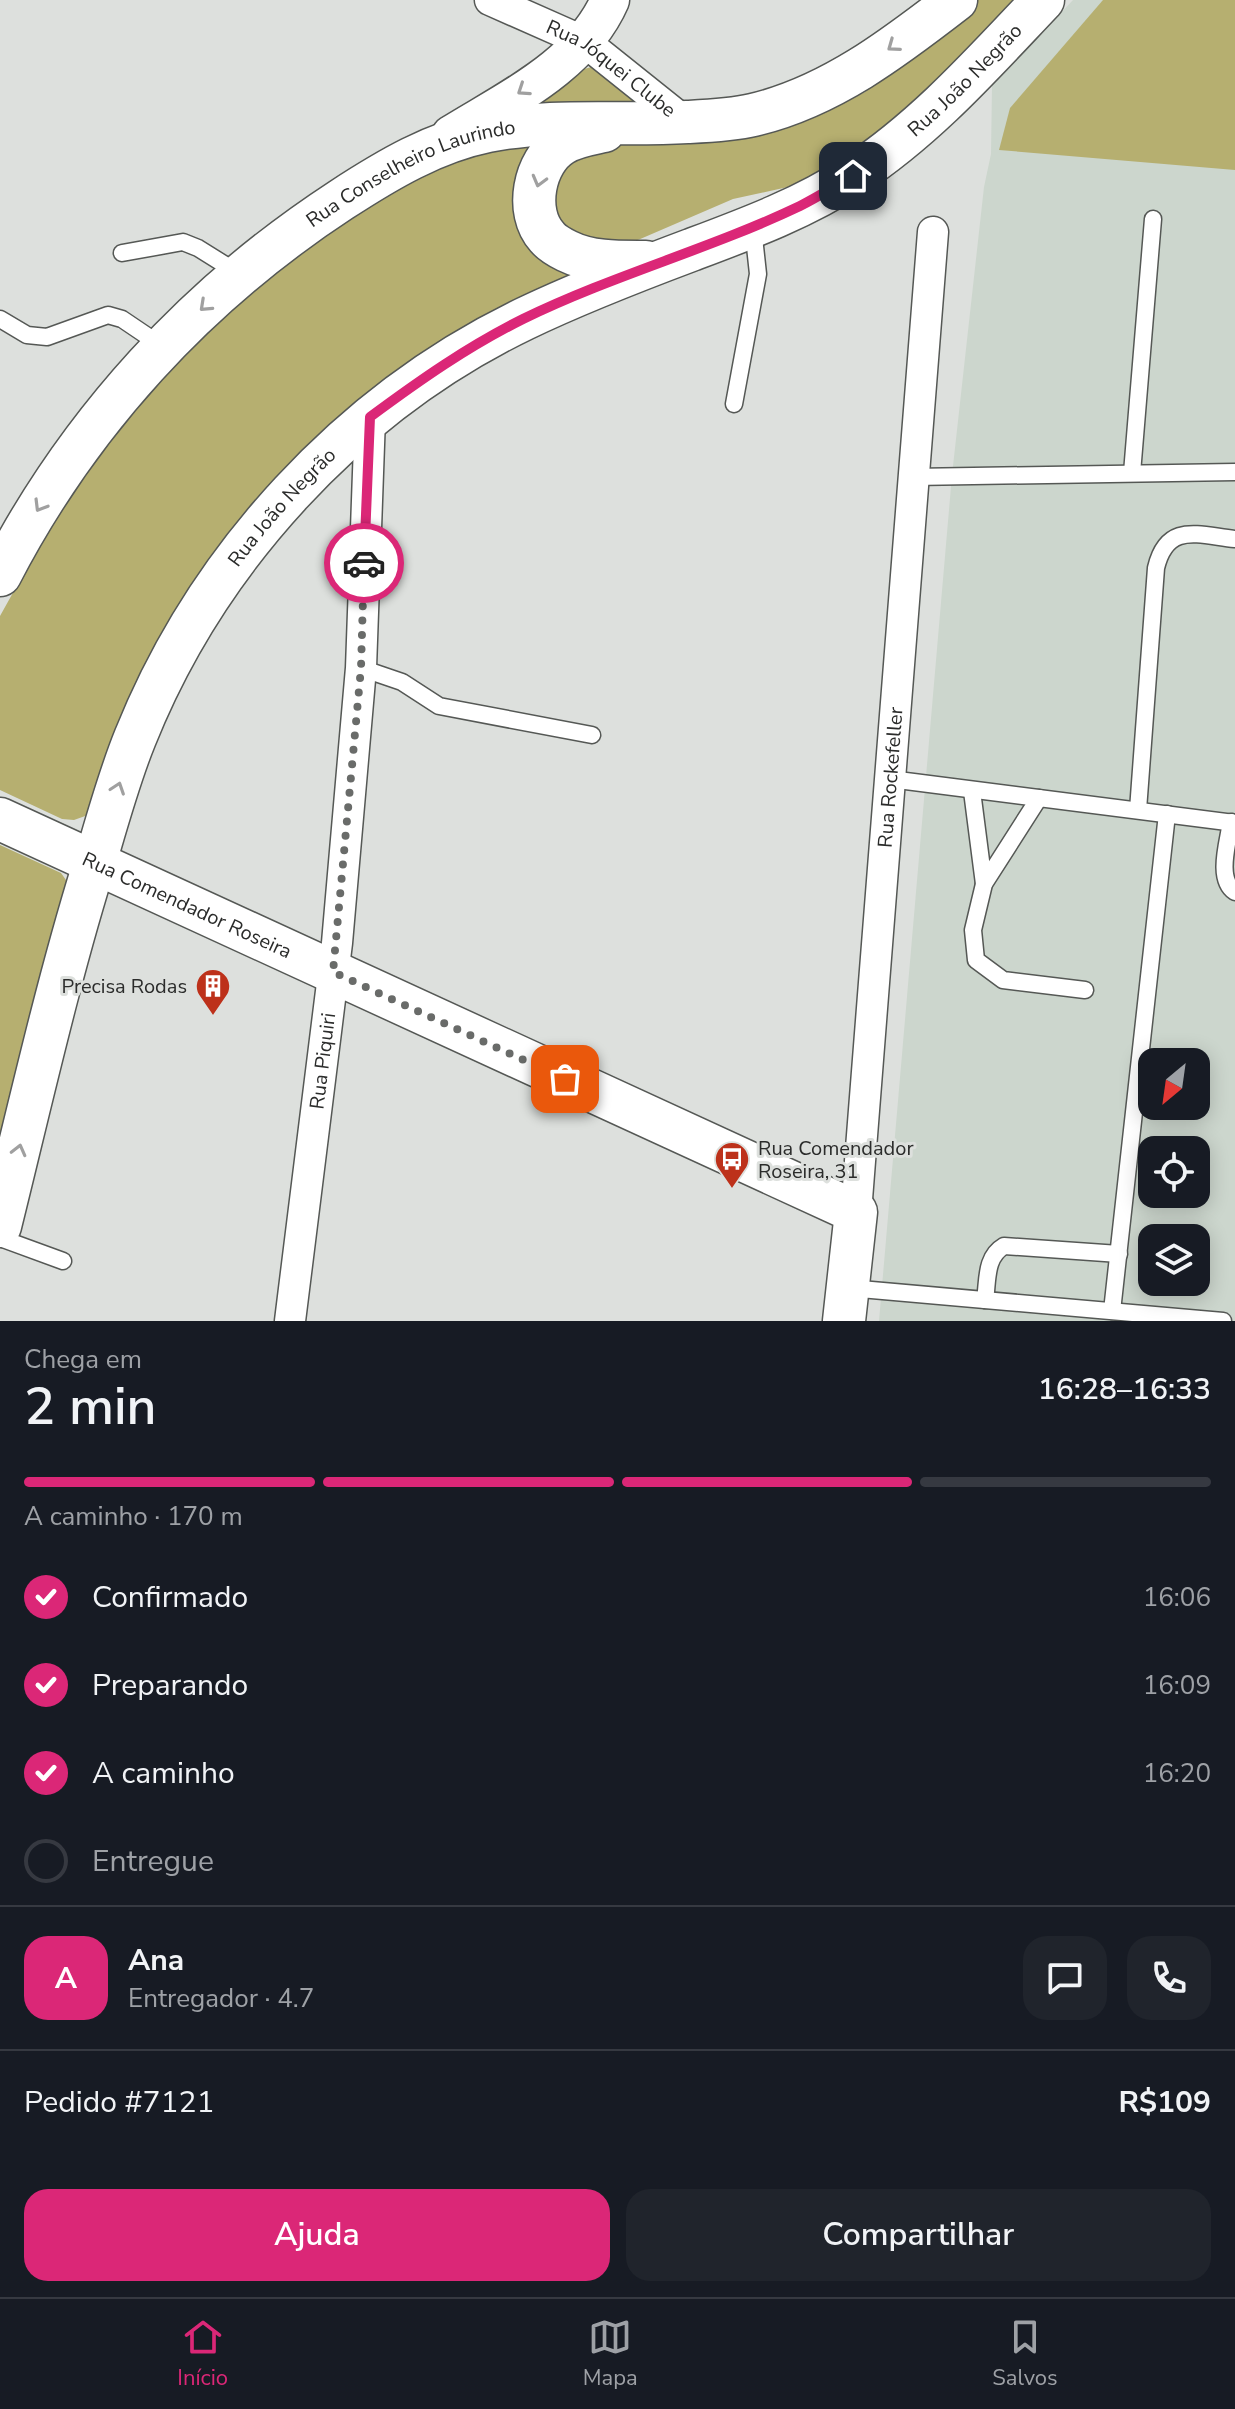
<!DOCTYPE html>
<html lang="pt">
<head>
<meta charset="utf-8">
<style>
  :root { --surface:#171b24; --page:#20242c; --text:#f1f3f6; --muted:#9ea1a6; --line:#363941; --accent:#db2777 }
  body { margin:0; font-family:"Nunito Sans",sans-serif; background:var(--page); color:var(--text); height:100vh; display:flex; flex-direction:column; font-size:30px; white-space:nowrap }
  * { box-sizing:border-box; margin:0 }
  p { font-size:26px; color:var(--muted) }
  .icon { flex:none; width:44px; height:44px; fill:none; stroke:currentColor; stroke-width:2; stroke-linecap:round; stroke-linejoin:round }
  .map { position:relative; height:1321px; overflow:hidden }
  .drawer { display:flex; flex-direction:column; background:var(--surface); flex:1 }
  .drawer>* { flex:none }
  .needle { width:52px; rotate:209deg }
  .tools { position:absolute; left:1138px; top:1048px; display:grid; gap:16px }
  .tools a { display:grid; place-items:center; width:72px; height:72px; border-radius:16px; background:var(--surface); box-shadow:0 4px 20px #0003; font-size:40px }
  .pin { position:absolute; display:grid; place-items:center; width:68px; height:68px; color:#fff; margin:-34px; border-radius:16px; box-shadow:0 4px 12px #0006 }
  .courier { position:absolute; display:grid; place-items:center; width:80px; height:80px; margin:-40px; border:6px solid #db2777; border-radius:50%; background:#fff; color:#222; box-shadow:0 2px 10px #0007 }
  .summary em { font-style:normal; font-weight:600 }
  .summary div { display:flex; flex-direction:column-reverse }
  .summary { display:flex; align-items:center; justify-content:space-between; height:136px; padding:0 24px }
  h1 { font-size:52px; font-weight:600; line-height:60px }
  .bar { display:grid; grid-template-columns:repeat(4,1fr); gap:12px 8px; align-content:center; height:96px; padding:0 24px }
  .bar i { height:10px; border-radius:6px; background:var(--line) }
  .bar .selected { background:var(--accent) }
  .bar p { grid-column:span 4 }
  .line { display:flex; align-items:center; gap:20px; padding:0 24px; border-top:2px solid var(--line) }
  .line div { flex:1 }
  .round { display:grid; place-items:center; flex:none; width:84px; height:84px; border-radius:24px; background:var(--page) }
  ol { padding:0 24px; list-style:none }
  li { display:flex; align-items:center; gap:24px; height:88px }
  li p { margin-inline-start:auto }
  li .icon { padding:8px; border-radius:50%; background:var(--accent); color:#fff; stroke-width:4 }
  li:last-child { color:var(--muted) }
  li i { width:44px; height:44px; border:4px solid var(--line); border-radius:50% }
  .button { display:flex; gap:16px; margin-top:auto; padding:16px 24px }
  .button a { flex:1; height:92px; border-radius:24px; background:var(--accent); color:#fff; font-size:32px; font-weight:600; line-height:92px; text-align:center }
  .button a+a { background:var(--page); color:var(--text) }
  .tab-bar { display:flex; justify-content:space-around; align-items:center; height:112px; border-top:2px solid var(--line); background:var(--surface); font-size:22px; color:var(--muted) }
  .tab-bar a { display:grid; justify-items:center; gap:4px }
  .tab-bar .selected { color:var(--accent) }
  .map>svg:first-child { display:block }
  .built { fill:#ccd6cd; fill-rule:evenodd }
  .green { fill:#b6af70 }
  .lines { fill:none; stroke-linecap:round; stroke-linejoin:round }
  .service-casing { stroke:#555855; stroke-width:19 }
  .minor-casing { stroke:#555855; stroke-width:33 }
  .tertiary-casing { stroke:#555855; stroke-width:41 }
  .secondary-casing { stroke:#555855; stroke-width:45 }
  .service { stroke:#fff; stroke-width:16 }
  .minor { stroke:#fff; stroke-width:30 }
  .tertiary { stroke:#fff; stroke-width:38 }
  .secondary { stroke:#fff; stroke-width:42 }
  .oneway { stroke:#a0a0a0 }
  .done { stroke:#696b69; stroke-width:8; stroke-dasharray:0 14.4 }
  .route { stroke:#db2777; stroke-width:10 }
  .labels { text-anchor:middle; dominant-baseline:central; stroke-width:6; stroke-linejoin:round; paint-order:stroke }
  .street-label { font-size:20px; fill:#2b2c2b; stroke:#dde0dd }
  .poi-label { font-size:20px; fill:#2b2c2b; stroke:#dde0dd; text-anchor:end }
</style>
</head>
<body>
<div class="map">
<svg width="1235" height="1321" viewBox="0 0 1235 1321">
  <rect width="100%" height="100%" fill="#dde0dd"/>
  <path class="built" d="M1073 0H1235V1321H879L952 475 984 187 991 154 992 86ZM1152 1062H1196V1106H1152ZM1152 1150H1196V1194H1152ZM1152 1238H1196V1282H1152Z"/>
  <g class="green">
    <path d="M977 0H1018L976 46 887 126 832 165 797 185 733 199 624 246 574 239 553 209 557 168 588 146 763 131 815 117 865 92 921 43Z"/>
    <path d="M1103 0H1235V170L999 150 1010 108Z"/>
    <path d="M591 67 597 68 635 102 634 105 535 110 533 102 578 71Z"/>
    <path d="M509 139 529 146 528 153 572 276 365 399 88 815 74 820 62 819 0 790V616L72 487 175 356 331 225 438 164Z"/>
    <path d="M0 845 61 873 66 880 69 891 0 1147Z"/>
  </g>
  <g class="lines">
    <g class="service-casing">
      <g id="service">
        <path d="M122 253 183 242 198 248 238 273"/>
        <path d="M0 319 27 335 47 337 108 315 122 319 162 346"/>
        <path d="M734 404 758 274 753 228"/>
        <path d="M1132 473 1153 219"/>
        <path d="M913 477 1235 472"/>
        <path d="M361 668 402 682 439 706 592 735"/>
        <path d="M890 779 1235 823"/>
        <path d="M972 791 984 884"/>
        <path d="M1039 798 984 884 973 930 976 960 1003 980 1085 990"/>
        <path d="M1138 810 1156 568C1167 522 1197 535 1235 539"/>
        <path d="M1231 822C1228 843 1216 879 1235 892"/>
        <path d="M0 1238 63 1261"/>
        <path d="M849 1288 1223 1321"/>
        <path d="M985 1300C988 1280 985 1257 1004 1246L1119 1254"/>
        <path d="M1112 1311 1167 814"/>
      </g>
    </g>
    <g class="minor-casing">
      <g id="minor">
        <path id="s1" d="M490 0 585 42 685 122"/>
        <path id="s2" d="M856 1212 933 232"/>
        <path id="s3" d="M290 1321 337 943 361 668 370 417"/>
      </g>
    </g>
    <g class="tertiary-casing">
      <path id="tertiary" d="M451 135C509 99 581 66 610 0"/>
    </g>
    <g class="secondary-casing">
      <g id="secondary">
        <path d="M604 131C590 134 575 136 562 144 534 161 524 212 547 237 551 242 561 248 567 251 591 263 620 262 646 262"/>
        <path id="s4" d="M0 575C79 422 197 294 341 200 387 170 434 142 488 131 553 118 620 126 687 122 708 121 732 120 753 115 830 97 894 48 956 0"/>
        <path id="s5" d="M0 819 856 1212 844 1321"/>
        <path id="s6" d="M0 1226C31 1101 59 975 98 852 109 814 120 775 135 738 207 558 350 403 524 319 578 293 635 271 691 250 747 229 804 208 854 175 927 127 984 62 1043 0"/>
      </g>
    </g>
    <use href="#service" class="service"/>
    <use href="#minor" class="minor"/>
    <use href="#tertiary" class="tertiary"/>
    <use href="#secondary" class="secondary"/>
  </g>
  <defs><path id="oneway-chevron" d="M-2-3.5L2.5 0L-2 3.5" fill="none" stroke-width="1.6" stroke-linecap="round" stroke-linejoin="round" transform="scale(2)"/></defs>
  <g class="oneway">
    <use href="#oneway-chevron" transform="translate(893 46) rotate(144)"/>
    <use href="#oneway-chevron" transform="translate(523 90) rotate(146)"/>
    <use href="#oneway-chevron" transform="translate(539 181) rotate(105)"/>
    <use href="#oneway-chevron" transform="translate(205 306) rotate(137)"/>
    <use href="#oneway-chevron" transform="translate(40 506) rotate(121)"/>
    <use href="#oneway-chevron" transform="translate(118 788) rotate(-71)"/>
    <use href="#oneway-chevron" transform="translate(19 1150) rotate(-76)"/>
  </g>
  <g class="lines">
    <path class="done" d="M364 563 361 668 333 972 565 1079"/>
    <path class="route" d="M364 563 370 417C420 380 467 347 523 319 613 275 710 249 800 206 818 197 835 186 853 176"/>
  </g>
  <defs>
    <g id="building-pin" transform="scale(1.8)"><path d="M0 17L-7.5 6A9.5 9.5 0 1 1 7.5 6Z" fill="#bd311a" stroke="#dde0dd"/><path d="M-4-6H4V6H1V3H-1V6H-4ZM-2.5-4.3h1.7v1.8h-1.7ZM.8-4.3h1.7v1.8H.8ZM-2.5-1h1.7V.8h-1.7ZM.8-1h1.7V.8H.8Z" fill="#fff"/></g>
    <g id="bus-pin" transform="scale(1.8)"><path d="M0 17L-7.5 6A9.5 9.5 0 1 1 7.5 6Z" fill="#bd311a" stroke="#dde0dd"/><path d="M-5-6H5V4H4V6H2V4H-2V6H-4V4H-5ZM-3.5-4V0h7V-4ZM-3.5 1.2v1.5H-2V1.2ZM2 1.2v1.5H3.5V1.2Z" fill="#fff"/></g>
  </defs>
  <g fill-rule="evenodd">
    <use href="#building-pin" x="213" y="986"/>
    <use href="#bus-pin" x="732" y="1159"/>
  </g>
  <g class="labels">
    <g class="street-label">
      <text stroke="none"><textPath href="#s1" startOffset="140">Rua Jóquei Clube</textPath></text>
      <text stroke="none"><textPath href="#s6" startOffset="1598">Rua João Negrão</textPath></text>
      <text stroke="none"><textPath href="#s4" startOffset="588">Rua Conselheiro Laurindo</textPath></text>
      <text stroke="none"><textPath href="#s6" startOffset="782">Rua João Negrão</textPath></text>
      <text stroke="none"><textPath href="#s2" startOffset="436">Rua Rockefeller</textPath></text>
      <text stroke="none"><textPath href="#s5" startOffset="206">Rua Comendador Roseira</textPath></text>
      <text stroke="none"><textPath href="#s3" startOffset="262">Rua Piquiri</textPath></text>
    </g>
    <g class="poi-label">
      <text x="187" y="986">Precisa Rodas</text>
      <text x="758" y="1148" text-anchor="start">Rua Comendador<tspan x="758" dy="23">Roseira, 31</tspan></text>
    </g>
  </g>
</svg>
<div class="tools">
<a><svg class="needle" viewBox="-14 -14 28 28"><path d="M0-13l5 13h-10z" fill="#e53935"/><path d="M0 13l5-13h-10z" fill="#9ea1a6"/></svg></a>
<a><svg class="icon" aria-label="locate" viewBox="0 0 24 24"><circle cx="12" cy="12" r="6"/><path d="M12 2v4M12 18v4M2 12h4M18 12h4"/></svg></a>
<a><svg class="icon" aria-label="layers" viewBox="0 0 24 24"><path d="M12 4l9 5-9 5-9-5zM3 14l9 5 9-5"/></svg></a>
</div>
<div class="pin" style="left:565px;top:1079px;background:#ea580c"><svg class="icon" aria-label="bag" viewBox="0 0 24 24"><path d="M5 8h14l-1 12H6zM9 8a3 3 0 0 1 6 0"/></svg></div>
<div class="pin" style="left:853px;top:176px;background:#1f2937"><svg class="icon" aria-label="home" viewBox="0 0 24 24"><path d="M3 11l9-7 9 7M6 9v11h12V9"/></svg></div>
<div class="courier" style="left:364px;top:563px"><svg class="icon" aria-label="car" viewBox="0 0 24 24"><path d="M5 17H2v-5l4-1 3-4h7l3 4 3 1v5h-3M9 17h6M6 11h13"/><circle cx="7" cy="17" r="2"/><circle cx="17" cy="17" r="2"/></svg></div>
</div>
<section class="drawer">
<div class="summary"><div><h1>2 min</h1><p>Chega em</p></div><em>16:28–16:33</em></div>
<div class="bar"><i class="selected"></i><i class="selected"></i><i class="selected"></i><i></i><p>A caminho · 170 m</p></div>
<ol>
<li><svg class="icon" aria-label="check" viewBox="0 0 24 24"><path d="M5 12l5 5 9-10"/></svg>Confirmado<p>16:06</p></li>
<li><svg class="icon" aria-label="check" viewBox="0 0 24 24"><path d="M5 12l5 5 9-10"/></svg>Preparando<p>16:09</p></li>
<li><svg class="icon" aria-label="check" viewBox="0 0 24 24"><path d="M5 12l5 5 9-10"/></svg>A caminho<p>16:20</p></li>
<li><i></i>Entregue</li>
</ol>
<div class="line" style="height:144px"><b class="round" style="background:var(--accent);color:#fff">A</b><div><b>Ana</b><p>Entregador · 4.7</p></div><a class="round"><svg class="icon" aria-label="chat" viewBox="0 0 24 24"><path d="M4 5h16v11H9l-5 4z"/></svg></a><a class="round"><svg class="icon" aria-label="phone" viewBox="0 0 24 24"><path d="M5 4h4l2 5-3 2q2 4 5 5l2-3 5 2v4C11 20 4 13 5 4z"/></svg></a></div>
<div class="line" style="height:104px"><div>Pedido #7121</div><b>R$109</b></div>
<div class="button"><a>Ajuda</a><a>Compartilhar</a></div>
</section>
<nav class="tab-bar">
<a class="selected"><svg class="icon" aria-label="home" viewBox="0 0 24 24"><path d="M3 11l9-7 9 7M6 9v11h12V9"/></svg>Início</a>
<a><svg class="icon" aria-label="map" viewBox="0 0 24 24"><path d="M3 6l6-2 6 2 6-2v14l-6 2-6-2-6 2zM9 4v14M15 6v14"/></svg>Mapa</a>
<a><svg class="icon" aria-label="saved" viewBox="0 0 24 24"><path d="M7 4h10v16l-5-4-5 4z"/></svg>Salvos</a>
</nav>
</body>
</html>
